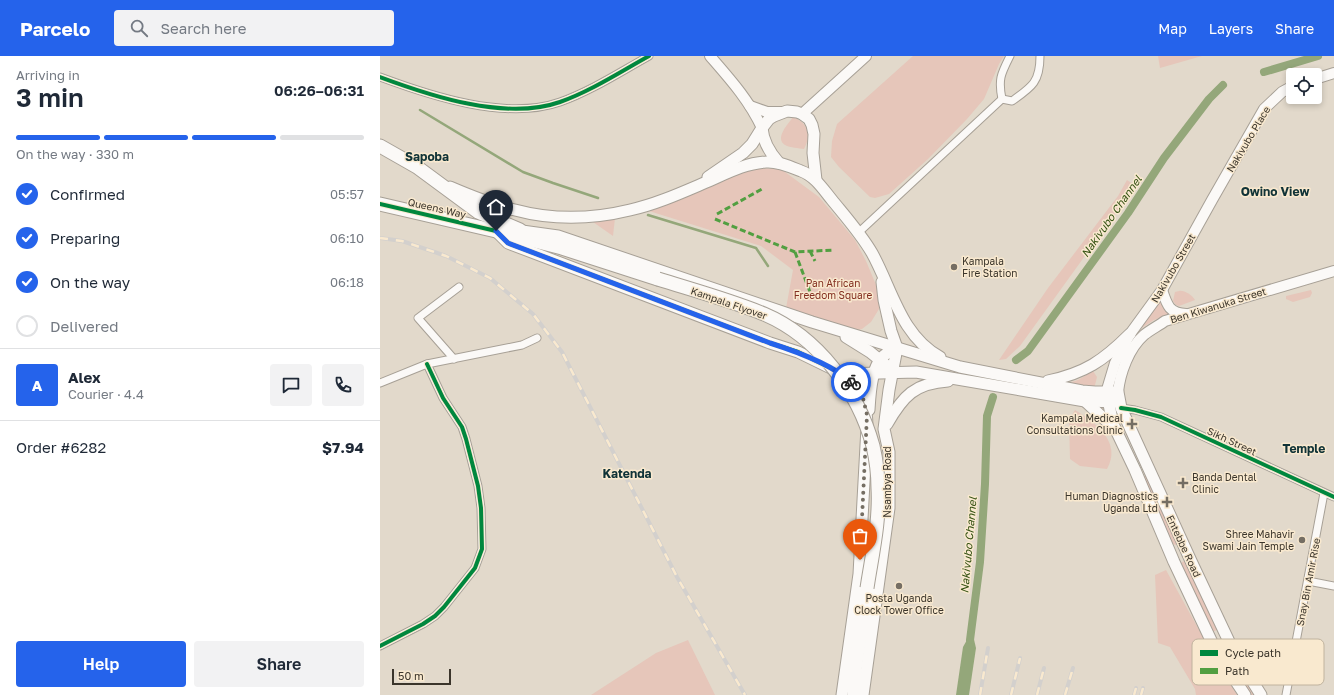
<!DOCTYPE html>
<html lang="en">
<head>
<meta charset="utf-8">
<style>
  :root { --surface:#fff; --page:#f2f2f3; --text:#1f2937; --muted:#747a83; --line:#e0e1e3; --accent:#2563eb }
  body { margin:0; font-family:"Golos Text",sans-serif; background:var(--page); color:var(--text); height:100vh; display:flex; flex-direction:column; font-size:15px; white-space:nowrap }
  * { box-sizing:border-box; margin:0 }
  p { font-size:13px; color:var(--muted) }
  .icon { flex:none; width:22px; height:22px; fill:none; stroke:currentColor; stroke-width:2; stroke-linecap:round; stroke-linejoin:round }
  .map { position:relative; flex:1; overflow:hidden }
  .drawer { display:flex; flex-direction:column; background:var(--surface); width:380px }
  .drawer>* { flex:none }
  .buttons { position:absolute; left:906px; top:12px; display:grid; gap:8px }
  .buttons a { display:grid; place-items:center; width:36px; height:36px; border-radius:4px; background:var(--surface); box-shadow:0 2px 6px #0003; font-size:20px }
  .scale { position:absolute; left:12px; bottom:10px; width:59px; box-sizing:border-box; padding-left:4px; border:2px solid #3b352b; border-top:0; font-size:11px; line-height:14px; white-space:nowrap; color:#3b352b; -webkit-text-stroke:3px #f9e9cf; paint-order:stroke }
  .pin { position:absolute; display:grid; place-items:center; width:34px; height:34px; color:#fff; margin:-41px -17px; border-radius:50% 50% 50% 0; rotate:-45deg; box-shadow:0 0 4px #0007 }
  .pin .icon { rotate:45deg }
  .courier { position:absolute; display:grid; place-items:center; width:40px; height:40px; margin:-20px; border:3px solid #2563eb; border-radius:50%; background:#fff; color:#222; box-shadow:0 1px 5px #0007 }
  .headline em { font-style:normal; font-weight:600 }
  .headline div { display:flex; flex-direction:column-reverse }
  .headline { display:flex; align-items:center; justify-content:space-between; height:68px; padding:0 16px }
  h1 { font-size:26px; font-weight:600; line-height:30px }
  .bar { display:grid; grid-template-columns:repeat(4,1fr); gap:6px 4px; align-content:center; height:48px; padding:0 16px }
  .bar i { height:5px; border-radius:3px; background:var(--line) }
  .bar .on { background:var(--accent) }
  .bar p { grid-column:span 4 }
  .line { display:flex; align-items:center; gap:10px; padding:0 16px; border-top:1px solid var(--line) }
  .line div { flex:1 }
  .round { display:grid; place-items:center; flex:none; width:42px; height:42px; border-radius:4px; background:var(--page) }
  ol { padding:0 16px; list-style:none }
  li { display:flex; align-items:center; gap:12px; height:44px }
  li p { margin-inline-start:auto }
  li .icon { padding:4px; border-radius:50%; background:var(--accent); color:#fff; stroke-width:4 }
  li:last-child { color:var(--muted) }
  li i { width:22px; height:22px; border:2px solid var(--line); border-radius:50% }
  .button { display:flex; gap:8px; margin-top:auto; padding:8px 16px }
  .button a { flex:1; height:46px; border-radius:4px; background:var(--accent); color:#fff; font-size:16px; font-weight:600; line-height:46px; text-align:center }
  .button a+a { background:var(--page); color:var(--text) }
  header { display:flex; align-items:center; gap:24px; box-sizing:border-box; height:56px; padding:0 20px; background:var(--accent); color:#fff }
  header strong { font-size:19px }
  nav { display:flex; gap:22px; margin-inline-start:auto; font-size:14px }
  .search { width:280px; height:36px; background:var(--page); display:flex; align-items:center; gap:10px; box-sizing:border-box; padding:0 14px; border-radius:4px; color:var(--muted); font-size:15px }
  main { display:flex; flex:1; min-height:0 }
  .map>svg:first-child { display:block }
  .green { fill:#e6c6ba }
  .water { fill:#94a77a }
  .lines { fill:none; stroke-linecap:round; stroke-linejoin:round }
  .stream { stroke:#94a77a; stroke-width:2.5 }
  .canal { stroke:#94a77a; stroke-width:8 }
  .street-casing { stroke:#a7a096; stroke-width:9 }
  .secondary-casing { stroke:#a7a096; stroke-width:12 }
  .primary-casing { stroke:#a7a096; stroke-width:13 }
  .highway-casing { stroke:#a7a096; stroke-width:15 }
  .street { stroke:#fbf9f7; stroke-width:7 }
  .secondary { stroke:#fbf9f7; stroke-width:10 }
  .primary { stroke:#fbf9f7; stroke-width:11 }
  .highway { stroke:#fbf9f7; stroke-width:13 }
  .rail-casing { stroke:#d3d0cd; stroke-width:4 }
  .rail { stroke:#f9e9cf; stroke-width:2.5; stroke-dasharray:8; stroke-linecap:butt }
  .highway-bridge-casing { stroke:#a7a096; stroke-width:15; stroke-linecap:butt }
  .highway-bridge { stroke:#fbf9f7; stroke-width:13 }
  .quiet { stroke:#529f41; stroke-width:3; stroke-dasharray:6 3; stroke-linecap:butt }
  .cycleway-casing { stroke:#f9e9cf; stroke-width:6 }
  .cycleway { stroke:#00873e; stroke-width:4 }
  .done { stroke:#756e63; stroke-width:4; stroke-dasharray:0 7.2 }
  .route { stroke:#2563eb; stroke-width:5 }
  .poi-dot { fill:#756e63; stroke:#f9e9cf; stroke-width:1.5 }
  .labels { text-anchor:middle; dominant-baseline:central; stroke-width:3; stroke-linejoin:round; paint-order:stroke }
  .street-label { font-size:10px; fill:#3b352b; stroke:#f9e9cf }
  .poi-label { font-size:10px; fill:#3b352b; stroke:#f9e9cf; text-anchor:end }
  .park-label { font-size:10px; fill:#832f20; stroke:#f9e9cf }
  .water-label { font-size:11px; font-style:italic; fill:#345112; stroke:#f9e9cf }
  .quarter-label { font-size:12px; font-weight:bold; fill:#103337; stroke:#f9e9cf }
  .key { fill:#f9e9cf; stroke:#c0b39e; stroke-width:1 }
  .key-label { font-size:11px; fill:#3b352b }
</style>
</head>
<body>
<header>
<strong>Parcelo</strong>
<div class="search"><svg class="icon" aria-label="search" viewBox="0 0 24 24"><circle cx="10" cy="10" r="6"/><path d="M15 15l6 6"/></svg>Search here</div>
<nav><a>Map</a><a>Layers</a><a>Share</a></nav>
</header>
<main>
<section class="drawer">
<div class="headline"><div><h1>3 min</h1><p>Arriving in</p></div><em>06:26–06:31</em></div>
<div class="bar"><i class="on"></i><i class="on"></i><i class="on"></i><i></i><p>On the way · 330 m</p></div>
<ol>
<li><svg class="icon" aria-label="check" viewBox="0 0 24 24"><path d="M5 12l5 5 9-10"/></svg>Confirmed<p>05:57</p></li>
<li><svg class="icon" aria-label="check" viewBox="0 0 24 24"><path d="M5 12l5 5 9-10"/></svg>Preparing<p>06:10</p></li>
<li><svg class="icon" aria-label="check" viewBox="0 0 24 24"><path d="M5 12l5 5 9-10"/></svg>On the way<p>06:18</p></li>
<li><i></i>Delivered</li>
</ol>
<div class="line" style="height:72px"><b class="round" style="background:var(--accent);color:#fff">A</b><div><b>Alex</b><p>Courier · 4.4</p></div><a class="round"><svg class="icon" aria-label="chat" viewBox="0 0 24 24"><path d="M4 5h16v11H9l-5 4z"/></svg></a><a class="round"><svg class="icon" aria-label="phone" viewBox="0 0 24 24"><path d="M5 4h4l2 5-3 2q2 4 5 5l2-3 5 2v4C11 20 4 13 5 4z"/></svg></a></div>
<div class="line" style="height:52px"><div>Order #6282</div><b>$7.94</b></div>
<div class="button"><a>Help</a><a>Share</a></div>
</section>
<div class="map">
<svg width="954" height="639" viewBox="0 0 954 639">
  <rect width="100%" height="100%" fill="#e2d9cb"/>
  <g class="green">
    <path d="M533 0H624L619 8 604 43 587 63 548 103 509 138 495 142 490 141 459 111 451 101 452 85 457 68Z"/>
    <path d="M778 0H822L780 12Z"/>
    <path d="M413 61C428 67 432 79 424 93 419 92 410 92 405 89 394 82 409 67 413 61Z"/>
    <path d="M376 112 401 113 439 141 475 184 486 205 499 236V253L491 266 482 273 462 277 428 271 404 263 413 214 381 190 269 155 318 136 349 121Z"/>
    <path d="M747 124 753 128 751 136 640 290 626 303 619 304 668 232 738 140Z"/>
    <path d="M235 162 233 180 213 166Z"/>
    <path d="M931 234 932 237 930 241 913 246 906 243V240Z"/>
    <path d="M799 235C804 234 812 239 815 244L799 250 796 249 793 245 795 236Z"/>
    <path d="M779 244 784 252 790 258 774 264 760 273Z"/>
    <path d="M713 315 717 321 714 333 685 328 698 324Z"/>
    <path d="M695 354C716 367 742 386 727 413L700 410 690 403 689 364Z"/>
    <path d="M767 419 798 487 796 489 793 488 762 421Z"/>
    <path d="M804 505 806 507 835 569 837 573 835 575H832L802 511 801 507Z"/>
    <path d="M786 514 830 594 857 639H816L815 633 790 591 778 587 775 519Z"/>
    <path d="M308 584 335 639H211L276 597Z"/>
    <path d="M843 588 846 589 878 639H871L841 593V589Z"/>
  </g>
  <path class="water" d="M592 575 596 592 589 639H576L583 591Z"/>
  <g class="lines">
    <g class="stream">
      <path d="M40 54 143 116 173 127 218 142"/>
      <path d="M268 159 376 192 388 210"/>
    </g>
    <g class="canal">
      <path d="M884 16 938 0"/>
      <path d="M636 304 648 295 748 157 784 102 829 43 843 29"/>
      <path d="M590 584 600 506 605 428 607 360 613 341"/>
    </g>
    <g class="street-casing">
      <g id="street">
        <path d="M0 21C51 40 126 65 180 46 211 35 240 16 269 0"/>
        <path d="M622 43 632 45C652 31 660 26 660 0"/>
        <path d="M622 43C618 23 621 18 630 0"/>
        <path d="M478 177 622 43"/>
        <path d="M74 303 38 262 79 231"/>
        <path d="M0 327 47 308 142 289 157 282"/>
        <path d="M741 352 755 354 781 361 954 441"/>
        <path d="M928 525 954 530"/>
        <path d="M0 590 43 568 55 560 64 551 95 512 102 493 101 452 98 430 86 383 82 371 63 342 47 308"/>
        <path d="M906 639 944 437"/>
      </g>
    </g>
    <g class="secondary-casing">
      <g id="secondary">
        <path d="M330 0C350 23 369 44 382 72"/>
        <path d="M935 23 954 17"/>
        <path d="M370 50 387 56H403"/>
        <path d="M422 58 486 0"/>
        <path d="M782 234C787 249 789 257 806 258"/>
        <path d="M738 336C740 317 749 292 764 279 770 274 778 270 785 265L954 215"/>
        <path d="M726 337 735 307 750 278 782 234 832 144 884 53 902 36 913 30"/>
      </g>
    </g>
    <g class="primary-casing">
      <g id="primary">
        <path d="M382 72C383 85 390 97 399 107"/>
        <path d="M328 121 363 97 372 88 382 72 389 63 394 60 407 55 417 56 422 58 429 63 432 69 434 78 433 97 436 124"/>
        <path d="M70 131C91 140 113 149 135 154 172 164 213 163 250 154 277 148 303 136 329 125 347 117 366 107 386 106 398 105 411 111 421 115 435 120 443 133 452 144 465 160 481 178 492 197 512 233 521 280 560 301"/>
        <path d="M116 175 128 187 390 287 418 296 463 318 536 316 705 345 739 346"/>
        <path d="M142 175 178 180 432 266 580 311 702 335 715 336H738L741 352 811 505 853 594 881 639"/>
        <path d="M466 281 490 296 506 309"/>
        <path d="M668 325C705 317 723 305 750 278"/>
        <path d="M727 339 733 368 755 414 794 506 837 597 865 639"/>
        <path d="M705 345 734 372"/>
        <path d="M489 354C490 338 491 308 506 298 509 295 514 294 517 292"/>
        <path d="M507 368C523 340 535 327 568 325"/>
        <path d="M462 639 479 518 487 371C487 346 480 335 463 318"/>
        <path d="M483 639 509 452V396L504 373 509 334 517 292 511 275 504 244 502 226"/>
      </g>
    </g>
    <g class="highway-casing">
      <g id="highway">
        <path d="M0 90 37 111 98 156 140 174"/>
        <path d="M0 148 116 175 182 192 278 223"/>
        <path d="M474 639 475 614 487 532"/>
      </g>
    </g>
    <use href="#street" class="street"/>
    <use href="#secondary" class="secondary"/>
    <use href="#primary" class="primary"/>
    <use href="#highway" class="highway"/>
    <g class="rail-casing">
      <g id="rail">
        <path d="M0 182 22 185 66 200 110 222 153 258 182 296 297 521 365 639"/>
        <path d="M600 639 608 592"/>
        <path d="M631 639 640 602"/>
        <path d="M657 639 664 612"/>
        <path d="M685 639 693 612"/>
        <path d="M754 639 756 632"/>
        <path d="M761 639 763 632"/>
      </g>
    </g>
    <use href="#rail" class="rail"/>
    <g class="highway-bridge-casing">
      <path id="highway-bridge" d="M278 223C313 234 350 244 384 258 438 281 478 335 493 390 496 403 498 418 498 432 500 465 492 499 487 532"/>
    </g>
    <use href="#highway-bridge" class="highway-bridge"/>
    <g class="quiet">
      <path d="M337 158 382 133"/>
      <path d="M335 163 415 196 454 194"/>
      <path d="M430 195 435 205"/>
      <path d="M415 196 430 236"/>
    </g>
    <g class="cycleway-casing">
      <g id="cycleway">
        <path d="M0 21C51 40 126 65 180 46 211 35 240 16 269 0"/>
        <path d="M0 148 116 175 128 187 390 287 418 296 463 318"/>
        <path d="M741 352 755 354 781 361 954 441"/>
        <path d="M0 590 43 568 55 560 64 551 95 512 102 493 101 452 98 430 86 383 82 371 63 342 47 308"/>
      </g>
    </g>
    <use href="#cycleway" class="cycleway"/>
  </g>
  <g class="lines">
    <path class="done" d="M471 326 483 342 487 359 480 504"/>
    <path class="route" d="M116 175 128 187 390 287C415 295 452 308 471 326"/>
  </g>
  <g class="poi-dot">
    <circle cx="574" cy="211" r="4"/>
    <path d="M750 362h4v4h4v4h-4v4h-4v-4h-4v-4h4z"/>
    <path d="M801 421h4v4h4v4h-4v4h-4v-4h-4v-4h4z"/>
    <path d="M785 440h4v4h4v4h-4v4h-4v-4h-4v-4h4z"/>
    <circle cx="922" cy="484" r="4"/>
    <circle cx="519" cy="530" r="4"/>
  </g>
  <g class="labels">
    <g class="street-label">
      <text transform="translate(868 83) rotate(-59)">Nakivubo Place</text>
      <text transform="translate(57 152) rotate(13)">Queens Way</text>
      <text transform="translate(793 212) rotate(-60)">Nakivubo Street</text>
      <text transform="translate(349 247) rotate(19)">Kampala Flyover</text>
      <text transform="translate(838 249) rotate(-17)">Ben Kiwanuka Street</text>
      <text transform="translate(852 385) rotate(25)">Sikh Street</text>
      <text transform="translate(507 426) rotate(-90)">Nsambya Road</text>
      <text transform="translate(804 490) rotate(65)">Entebbe Road</text>
      <text transform="translate(928 526) rotate(-79)">Snay Bin Amir Rise</text>
    </g>
    <g class="poi-label">
      <text x="582" y="205" text-anchor="start">Kampala<tspan x="582" dy="12">Fire Station</tspan></text>
      <text x="743" y="362">Kampala Medical<tspan x="743" dy="12">Consultations Clinic</tspan></text>
      <text x="812" y="421" text-anchor="start">Banda Dental<tspan x="812" dy="12">Clinic</tspan></text>
      <text x="778" y="440">Human Diagnostics<tspan x="778" dy="12">Uganda Ltd</tspan></text>
      <text x="914" y="478">Shree Mahavir<tspan x="914" dy="12">Swami Jain Temple</tspan></text>
      <text x="519" y="542" text-anchor="middle">Posta Uganda<tspan x="519" dy="12">Clock Tower Office</tspan></text>
    </g>
    <g class="park-label">
      <text x="453" y="227">Pan African<tspan x="453" dy="12">Freedom Square</tspan></text>
    </g>
    <g class="water-label">
      <text transform="translate(731 160) rotate(-55)">Nakivubo Channel</text>
      <text transform="translate(588 489) rotate(-85)">Nakivubo Channel</text>
    </g>
    <g class="quarter-label">
      <text x="47" y="100">Sapoba</text>
      <text x="895" y="135">Owino View</text>
      <text x="924" y="392">Temple</text>
      <text x="247" y="417">Katenda</text>
    </g>
  </g>
  <rect x="812" y="583" width="132" height="46" rx="6" class="key"/>
  <rect x="820" y="594" width="18" height="6" fill="#00873e"/>
  <rect x="820" y="612" width="18" height="6" fill="#529f41"/>
  <g class="key-label">
    <text x="845" y="601">Cycle path</text>
    <text x="845" y="619">Path</text>
  </g>
</svg>
<div class="buttons">
<a><svg class="icon" aria-label="locate" viewBox="0 0 24 24"><circle cx="12" cy="12" r="6"/><path d="M12 2v4M12 18v4M2 12h4M18 12h4"/></svg></a>
</div>
<div class="scale">50 m</div>
<div class="pin" style="left:480px;top:504px;background:#ea580c"><svg class="icon" aria-label="bag" viewBox="0 0 24 24"><path d="M5 8h14l-1 12H6zM9 8a3 3 0 0 1 6 0"/></svg></div>
<div class="pin" style="left:116px;top:175px;background:#1f2937"><svg class="icon" aria-label="home" viewBox="0 0 24 24"><path d="M3 11l9-7 9 7M6 9v11h12V9"/></svg></div>
<div class="courier" style="left:471px;top:326px"><svg class="icon" aria-label="bike" viewBox="0 0 24 24"><circle cx="6" cy="16" r="4"/><circle cx="18" cy="16" r="4"/><path d="M6 16l4-8h5l3 8M10 8l3 8H6M13 5h3"/></svg></div>
</div>
</main>
</body>
</html>
